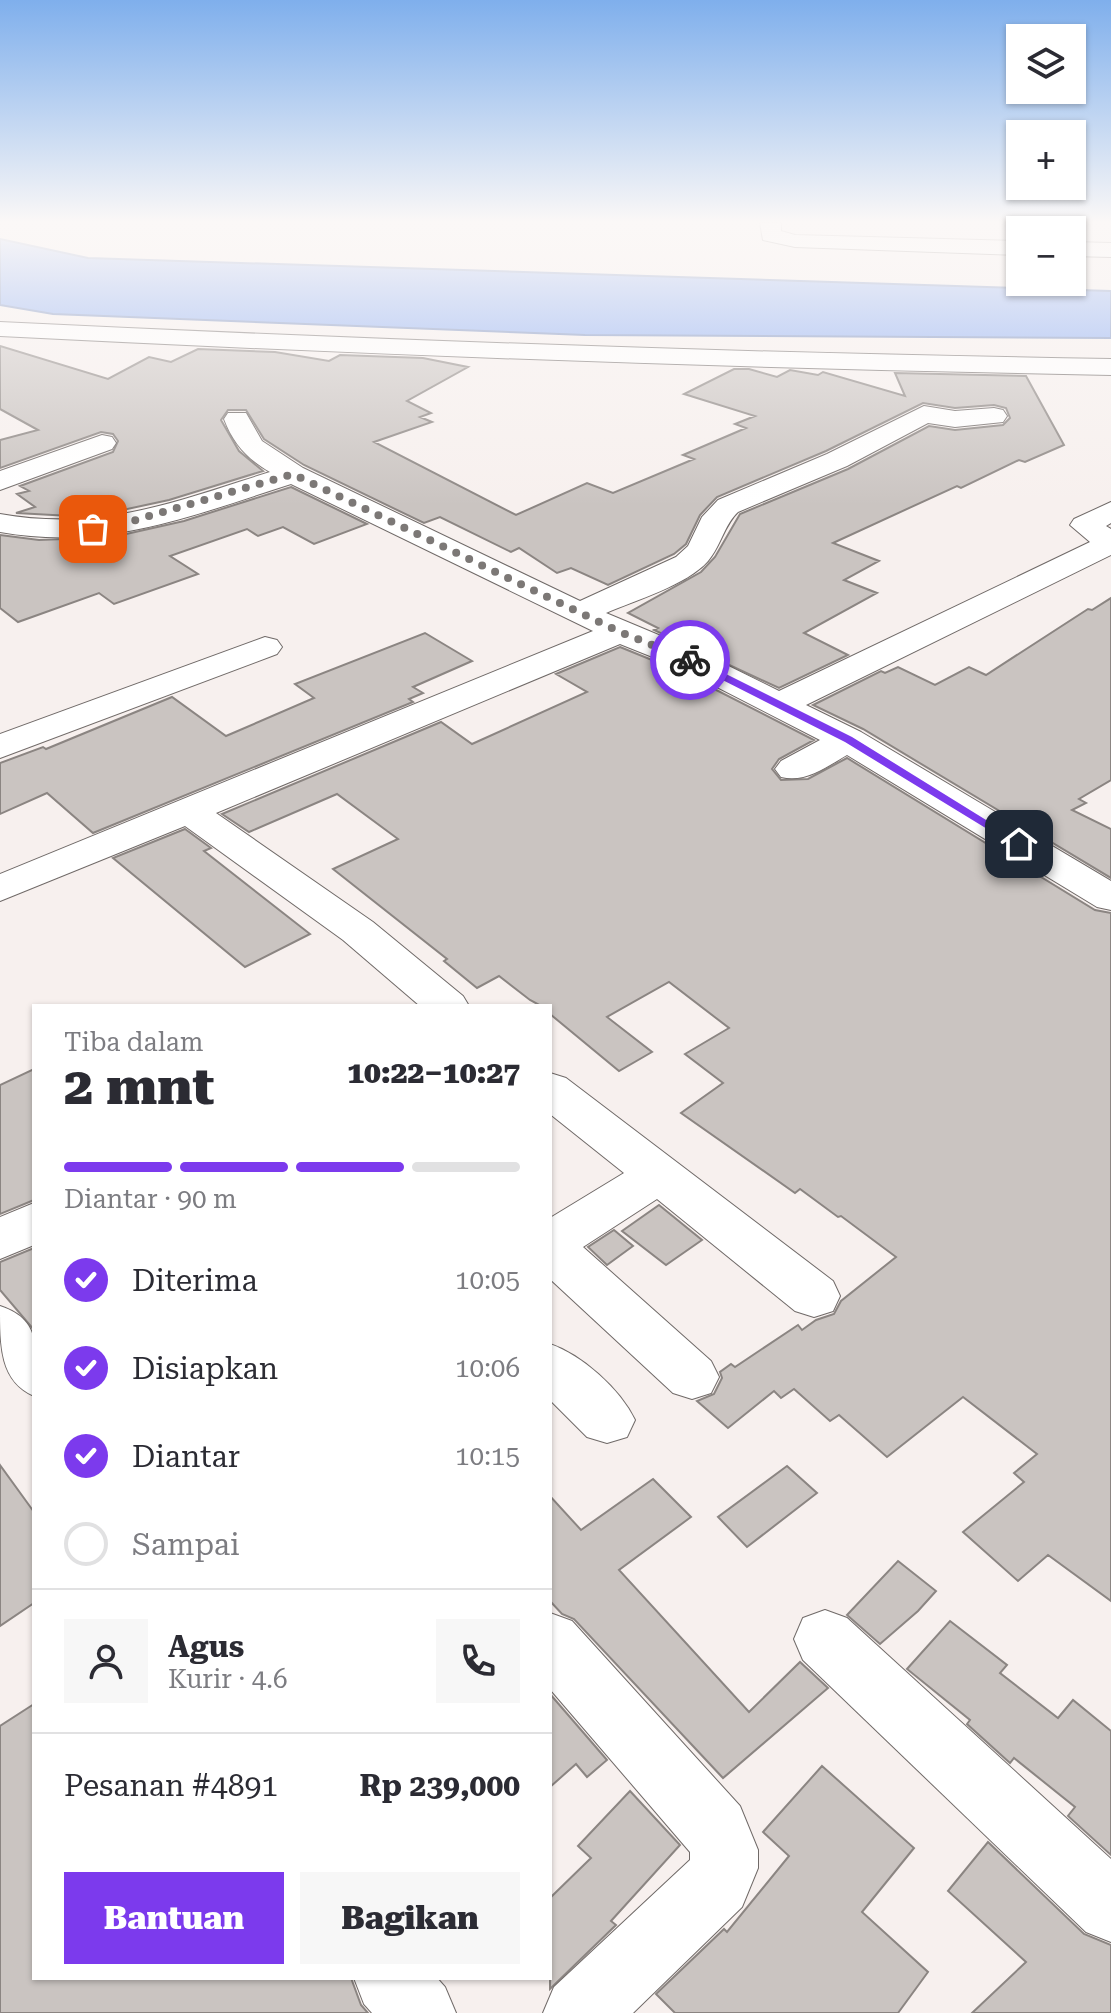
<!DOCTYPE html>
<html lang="id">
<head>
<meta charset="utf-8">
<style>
  :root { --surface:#fff; --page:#f7f7f7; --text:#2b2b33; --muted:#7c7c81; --line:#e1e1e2; --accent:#7c3aed }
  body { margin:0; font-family:"Roboto Serif",serif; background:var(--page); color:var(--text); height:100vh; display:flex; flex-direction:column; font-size:30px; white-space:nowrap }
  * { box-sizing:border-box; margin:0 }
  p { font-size:26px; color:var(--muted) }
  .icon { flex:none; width:44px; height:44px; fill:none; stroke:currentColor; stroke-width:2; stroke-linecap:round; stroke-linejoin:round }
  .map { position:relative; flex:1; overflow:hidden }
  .drawer { position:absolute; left:32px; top:1004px; width:520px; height:976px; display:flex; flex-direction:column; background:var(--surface); border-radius:0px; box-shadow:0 2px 6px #0004 }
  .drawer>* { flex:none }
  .buttons { position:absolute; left:1006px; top:24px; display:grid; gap:16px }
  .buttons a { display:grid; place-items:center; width:80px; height:80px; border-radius:0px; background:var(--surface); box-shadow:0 2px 6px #0004; font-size:40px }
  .pin { position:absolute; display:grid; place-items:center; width:68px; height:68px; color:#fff; margin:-34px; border-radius:16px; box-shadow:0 4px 12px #0006 }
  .courier { position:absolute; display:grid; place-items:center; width:80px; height:80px; margin:-40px; border:6px solid #7c3aed; border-radius:50%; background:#fff; color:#222; box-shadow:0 2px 10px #0007 }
  .head em { font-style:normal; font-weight:800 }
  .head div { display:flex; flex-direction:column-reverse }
  .head { display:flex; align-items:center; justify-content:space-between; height:136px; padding:0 32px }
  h1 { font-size:52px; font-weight:800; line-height:60px }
  .bar { display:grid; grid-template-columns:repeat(4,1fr); gap:12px 8px; align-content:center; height:96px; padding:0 32px }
  .bar i { height:10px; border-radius:6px; background:var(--line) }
  .bar .active { background:var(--accent) }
  .bar p { grid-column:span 4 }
  .line { display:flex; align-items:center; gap:20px; padding:0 32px; border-top:2px solid var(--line) }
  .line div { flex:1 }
  .round { display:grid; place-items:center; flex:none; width:84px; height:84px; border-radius:0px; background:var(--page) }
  ol { padding:0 32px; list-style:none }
  li { display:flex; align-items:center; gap:24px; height:88px }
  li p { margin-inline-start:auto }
  li .icon { padding:8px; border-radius:50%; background:var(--accent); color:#fff; stroke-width:4 }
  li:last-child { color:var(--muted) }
  li i { width:44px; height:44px; border:4px solid var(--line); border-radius:50% }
  .action { display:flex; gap:16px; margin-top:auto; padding:16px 32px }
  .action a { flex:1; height:92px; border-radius:0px; background:var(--accent); color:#fff; font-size:32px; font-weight:800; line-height:92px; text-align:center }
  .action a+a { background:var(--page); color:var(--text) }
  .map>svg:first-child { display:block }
  .water { fill:#83a7f3; stroke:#6d85ba; stroke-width:2 }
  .building { fill:#cac4c1; stroke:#8b8582; stroke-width:2 }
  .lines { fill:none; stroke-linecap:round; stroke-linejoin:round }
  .minor-casing { stroke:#706a68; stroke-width:2 }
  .minor { fill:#fff; fill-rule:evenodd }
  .route { fill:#7c3aed }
  .done { stroke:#7c7876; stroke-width:8; stroke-dasharray:0 14.4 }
</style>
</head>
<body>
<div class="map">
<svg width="1111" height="2013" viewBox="0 0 1111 2013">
  <rect width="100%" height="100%" fill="#f7f0ee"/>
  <path class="water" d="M0 239 88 258 1111 291V338L585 335 53 314 0 305Z"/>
  <g class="building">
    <path d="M0 346 108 379 149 357 171 362 198 349 275 352 329 361 340 355 423 358 468 367 407 401 431 413 420 417 432 422 374 442 516 515 587 483 613 493 694 459 683 455 746 428 735 424 755 416 684 394 734 369H749L777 377 790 370 818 375 823 372 905 396 895 373 1026 376 1064 445 1025 462 1019 460 961 488 957 486 833 543 879 561 844 580 877 593 804 633 848 655 779 688 654 630 658 628 628 613 701 572 715 557 740 514 848 469 929 426 955 430 1003 425 1010 418 1006 408 994 405 955 408 923 403 826 451 717 497 700 515 686 544 674 554 608 585 571 568 557 573 519 548 511 552 440 517 424 523 304 465 264 439 246 410H228L221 420 239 451 263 471 169 500 104 514 71 516 16 513 35 507 17 494 29 491 20 486 113 452 118 441 113 434 101 432 0 468V440L38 430 0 409Z"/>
    <path d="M291 487 367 524 314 544 283 527 258 536 247 529 170 556 198 574 114 604 99 593 18 622 0 608V535L39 540 113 537 184 521Z"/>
    <path d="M1111 598V780L1079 799 1086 803 1072 810 1111 829V878L863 729 813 705 881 671 885 673 898 667 935 685 969 667 986 675 1088 609 1092 610Z"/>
    <path d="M425 633 472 661 413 687 423 693 409 699 413 702 93 833 47 793 0 814V763L43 747 46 749 172 697 226 736 314 698 295 684Z"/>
    <path d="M620 647 679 671 814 740 779 759 772 769 781 780 808 779 847 758 1095 910 1111 913V1601L1048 1555 1018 1581 963 1532 1024 1482 1014 1473 1037 1454 963 1397 887 1457 839 1415 830 1421 794 1389 781 1398 774 1391 728 1428 697 1401 714 1394 722 1378 720 1372 731 1364 735 1367 798 1325 802 1330 816 1320 834 1314 841 1301 896 1257 841 1216 838 1217 800 1189 795 1193 681 1113 723 1083 685 1054 729 1028 669 982 607 1017 652 1052 619 1071 550 1014V1006H541L530 1000 499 976 477 988 444 961 447 959 333 869 398 839 337 794 249 832 222 814 441 722 472 744 587 692 556 674Z"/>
    <path d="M185 829 211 848 204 851 310 934 245 967 113 858Z"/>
    <path d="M34 1069V1200L0 1214V1085Z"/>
    <path d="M659 1205 702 1240 666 1265 622 1231Z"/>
    <path d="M614 1230 633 1246 607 1265 588 1247Z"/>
    <path d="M34 1248V1330L0 1290V1262Z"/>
    <path d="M0 1465 34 1512V1603L0 1626Z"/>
    <path d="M787 1466 817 1493 747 1547 718 1517Z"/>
    <path d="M653 1479 691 1517 619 1570 749 1712 800 1662 828 1688 723 1778 574 1619 562 1614 550 1601V1496L581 1530Z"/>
    <path d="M898 1561 936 1591 918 1611 880 1644 847 1615Z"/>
    <path d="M950 1621 1007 1665 1000 1673 1058 1718 1073 1700 1111 1731V1855L1068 1816 1075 1807 1014 1758 1010 1763 967 1724 970 1720 907 1669Z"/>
    <path d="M550 1694 607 1760 587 1777 576 1764 550 1787Z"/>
    <path d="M34 1704V1978H351L361 2005 368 2013H0V1726Z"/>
    <path d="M822 1766 914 1848 862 1912 928 1972 898 2013H675L656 1994 724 1929 727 1932 789 1856 763 1832Z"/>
    <path d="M630 1791 680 1845 611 1921 616 1925 550 1989V1898L591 1858 578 1846Z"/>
    <path d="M988 1842 1084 1934 1111 1945V2013H972L1026 1962 948 1891Z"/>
  </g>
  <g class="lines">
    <g class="minor-casing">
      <g id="minor">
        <path d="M760 223H781V231L795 235 1020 241V255L795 247 763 240Z"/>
        <path d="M1072 242 1111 243V257L1072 256Z"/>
        <path d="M0 322C370 340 741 353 1111 359V375C740 368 370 355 0 336Z"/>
        <path d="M924 406 955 411 994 408 1003 410 1007 416 1003 422 955 427 928 423 847 466 738 512C724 525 721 546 708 561 687 585 636 600 606 613L704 654 779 691 1090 542 1070 525 1074 519 1111 502V523L1106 526 1111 529V555L806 705 861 732 1111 881V910L1097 907 847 755C826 767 806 783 781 777L775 769 781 761 820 740 680 668 620 644 216 813 373 922 463 996 469 1006H420L343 940 185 826 0 901V874L593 631 291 484C191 516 107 551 0 532V514C101 532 175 502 270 472 247 459 233 443 224 419L228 413H246L262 441 303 468 580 601 676 557 688 546 702 517 718 500 827 454Z"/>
        <path d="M102 435 112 437 116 443 112 449 0 490V471Z"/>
        <path d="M265 637 277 640 282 647 277 654 0 758V734Z"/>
        <path d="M550 1073 566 1078 833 1281 840 1296 833 1311 814 1317 795 1311 657 1199 583 1247 711 1361 719 1377 711 1393 692 1399 673 1393 550 1279V1218L624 1173 550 1114Z"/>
        <path d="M34 1203V1245L0 1259V1217Z"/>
        <path d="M0 1306C46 1321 34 1355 34 1396 0 1381 0 1347 0 1306Z"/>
        <path d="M550 1344C582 1355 620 1389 635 1420L627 1437 607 1443 587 1437 550 1400Z"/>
        <path d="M825 1610 847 1618 1111 1859V1942L1086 1932 803 1660 794 1639 803 1618Z"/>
        <path d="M550 1613 572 1621 740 1806 758 1850V1868L742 1907 633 2013H543L554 1987 690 1860V1852L550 1689Z"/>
        <path d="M354 1978H437L445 1987 456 2013H372L364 2004Z"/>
      </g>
    </g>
    <use href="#minor" class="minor"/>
  </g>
  <linearGradient id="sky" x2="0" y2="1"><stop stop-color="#7fafec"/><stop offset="0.44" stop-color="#fbf8f7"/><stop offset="1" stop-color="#fbf8f7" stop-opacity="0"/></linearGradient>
  <rect width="1111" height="505" fill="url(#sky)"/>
  <path class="route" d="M687 658H694L852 737 1025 844 1015 846 845 742 687 662Z"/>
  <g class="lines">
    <path class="done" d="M93 529 129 522 293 474 620 632 690 660"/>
  </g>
</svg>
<div class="buttons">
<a><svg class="icon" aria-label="layers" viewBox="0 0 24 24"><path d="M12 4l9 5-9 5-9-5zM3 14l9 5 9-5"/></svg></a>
<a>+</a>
<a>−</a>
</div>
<div class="pin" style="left:93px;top:529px;background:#ea580c"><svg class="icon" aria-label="bag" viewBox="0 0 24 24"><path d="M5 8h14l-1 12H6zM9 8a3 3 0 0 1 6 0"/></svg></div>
<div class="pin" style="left:1019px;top:844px;background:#1f2937"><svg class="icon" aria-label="home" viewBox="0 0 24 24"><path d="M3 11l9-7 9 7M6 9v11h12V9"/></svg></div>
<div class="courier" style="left:690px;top:660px"><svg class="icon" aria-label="bike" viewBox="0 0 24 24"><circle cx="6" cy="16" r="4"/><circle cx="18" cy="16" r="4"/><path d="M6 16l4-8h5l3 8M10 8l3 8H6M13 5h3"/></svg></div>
<section class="drawer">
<div class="head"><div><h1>2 mnt</h1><p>Tiba dalam</p></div><em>10:22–10:27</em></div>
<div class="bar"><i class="active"></i><i class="active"></i><i class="active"></i><i></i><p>Diantar · 90 m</p></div>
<ol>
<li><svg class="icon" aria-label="check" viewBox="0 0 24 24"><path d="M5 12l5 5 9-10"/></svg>Diterima<p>10:05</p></li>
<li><svg class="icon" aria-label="check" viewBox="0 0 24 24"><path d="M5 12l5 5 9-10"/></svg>Disiapkan<p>10:06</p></li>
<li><svg class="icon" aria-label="check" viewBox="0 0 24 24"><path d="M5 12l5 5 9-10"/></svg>Diantar<p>10:15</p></li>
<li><i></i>Sampai</li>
</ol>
<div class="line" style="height:144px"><a class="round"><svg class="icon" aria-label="person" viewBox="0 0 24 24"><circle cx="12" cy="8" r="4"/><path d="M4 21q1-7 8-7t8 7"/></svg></a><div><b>Agus</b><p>Kurir · 4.6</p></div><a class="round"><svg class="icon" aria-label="phone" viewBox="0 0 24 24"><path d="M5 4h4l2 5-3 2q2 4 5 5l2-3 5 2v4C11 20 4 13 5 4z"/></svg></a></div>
<div class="line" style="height:104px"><div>Pesanan #4891</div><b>Rp 239,000</b></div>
<div class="action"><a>Bantuan</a><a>Bagikan</a></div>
</section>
</div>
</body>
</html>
